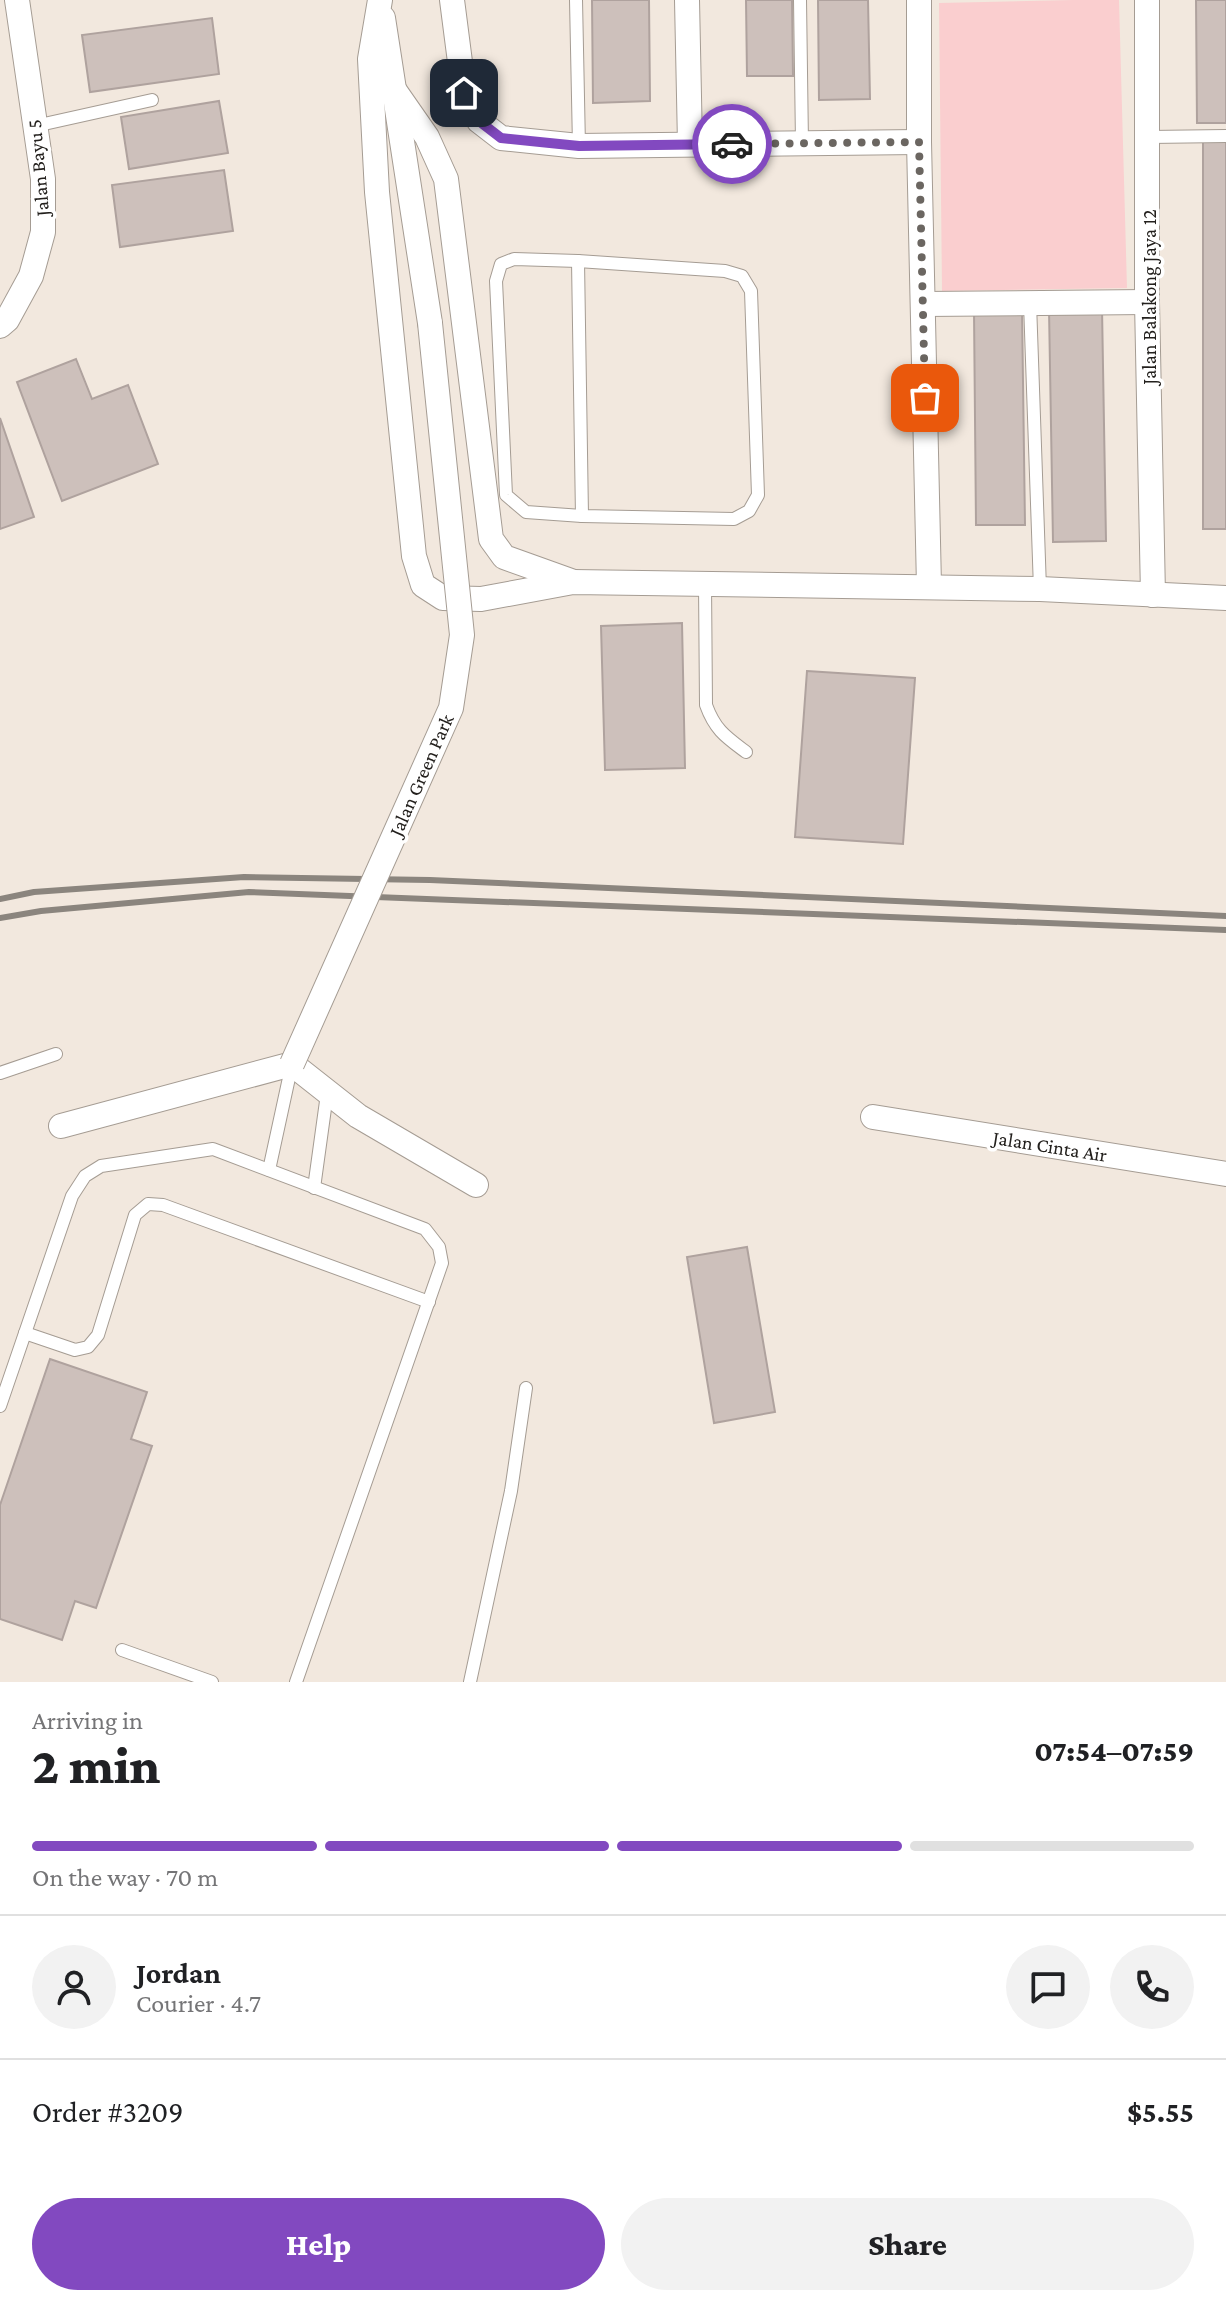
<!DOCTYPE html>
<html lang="en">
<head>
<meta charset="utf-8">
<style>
  :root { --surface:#fff; --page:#f2f2f2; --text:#202124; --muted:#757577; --line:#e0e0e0; --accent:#8249c0 }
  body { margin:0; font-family:"Crimson Pro",serif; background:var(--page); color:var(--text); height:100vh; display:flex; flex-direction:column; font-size:30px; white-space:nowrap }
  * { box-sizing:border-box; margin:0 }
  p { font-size:26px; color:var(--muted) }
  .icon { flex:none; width:44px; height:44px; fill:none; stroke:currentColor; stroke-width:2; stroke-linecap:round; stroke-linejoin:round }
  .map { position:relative; height:1682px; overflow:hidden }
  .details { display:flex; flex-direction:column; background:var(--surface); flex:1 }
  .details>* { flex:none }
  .pin { position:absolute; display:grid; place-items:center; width:68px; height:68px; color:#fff; margin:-34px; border-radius:16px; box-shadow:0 4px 12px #0006 }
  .courier { position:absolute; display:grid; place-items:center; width:80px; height:80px; margin:-40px; border:6px solid #8249c0; border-radius:50%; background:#fff; color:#222; box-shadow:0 2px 10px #0007 }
  .headline em { font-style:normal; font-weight:800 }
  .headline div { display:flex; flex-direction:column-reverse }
  .headline { display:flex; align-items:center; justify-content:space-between; height:136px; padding:0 32px }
  h1 { font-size:52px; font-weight:800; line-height:60px }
  .bar { display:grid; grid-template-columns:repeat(4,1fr); gap:12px 8px; align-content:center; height:96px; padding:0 32px }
  .bar i { height:10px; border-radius:6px; background:var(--line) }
  .bar .on { background:var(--accent) }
  .bar p { grid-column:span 4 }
  .line { display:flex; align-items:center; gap:20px; padding:0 32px; border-top:2px solid var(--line) }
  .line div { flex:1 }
  .round { display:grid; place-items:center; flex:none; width:84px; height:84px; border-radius:42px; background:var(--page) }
  .cta { display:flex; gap:16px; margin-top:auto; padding:16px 32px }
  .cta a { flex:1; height:92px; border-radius:48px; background:var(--accent); color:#fff; font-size:32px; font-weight:800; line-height:92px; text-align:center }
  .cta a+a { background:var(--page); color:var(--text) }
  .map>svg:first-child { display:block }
  .green { fill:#facecf }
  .building { fill:#cdc0bb; stroke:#afa29e; stroke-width:2 }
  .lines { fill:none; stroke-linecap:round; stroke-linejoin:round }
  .service-casing { stroke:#a59c93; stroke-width:14 }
  .minor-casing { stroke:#a59c93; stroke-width:26 }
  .service { stroke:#fff; stroke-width:12 }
  .minor { stroke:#fff; stroke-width:24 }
  .rail { stroke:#8b857e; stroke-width:6 }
  .minor-bridge-casing { stroke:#a59c93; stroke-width:26; stroke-linecap:butt }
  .minor-bridge { stroke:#fff; stroke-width:24 }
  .done { stroke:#6b6661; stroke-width:8; stroke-dasharray:0 14.4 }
  .route { stroke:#8249c0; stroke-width:10 }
  .labels { text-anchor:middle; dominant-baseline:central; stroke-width:7; stroke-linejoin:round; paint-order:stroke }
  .street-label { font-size:20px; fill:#23201d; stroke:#fff }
</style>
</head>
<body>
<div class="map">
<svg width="1226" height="1682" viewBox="0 0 1226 1682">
  <rect width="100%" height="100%" fill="#f2e8de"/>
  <path class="green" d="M1073 0H1119L1127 288 942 291 939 3Z"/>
  <g class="building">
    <path d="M592 0H649L650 101 593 103Z"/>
    <path d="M746 0H792L793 76H747Z"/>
    <path d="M818 0H868L870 99 819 100Z"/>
    <path d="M1196 0H1226V123H1197Z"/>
    <path d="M212 18 219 74 90 92 82 35Z"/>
    <path d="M219 101 228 153 129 169 121 117Z"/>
    <path d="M1226 141V529H1203V142Z"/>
    <path d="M224 170 233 231 120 247 112 185Z"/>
    <path d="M1102 308 1106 541 1053 542 1049 309Z"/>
    <path d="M1022 310 1025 525H976L974 311Z"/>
    <path d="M76 359 92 399 128 385 158 464 62 501 17 382Z"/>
    <path d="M0 418 34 517 0 529Z"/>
    <path d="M682 623 685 768 605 770 601 626Z"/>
    <path d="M807 671 915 678 903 844 795 837Z"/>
    <path d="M747 1247 775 1412 714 1423 687 1257Z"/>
    <path d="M50 1359 147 1392 131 1439 152 1446 96 1608 75 1601 62 1640 0 1619V1505Z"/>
  </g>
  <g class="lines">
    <g class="service-casing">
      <g id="service">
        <path d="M576 0 579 146"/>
        <path d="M800 0 802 143"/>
        <path d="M35 126 152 100"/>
        <path d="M1149 137 1226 136"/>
        <path d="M514 259 578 261 725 271 742 276 751 291 758 495 749 511 734 519 582 516 526 512 506 495 496 281 501 264Z"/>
        <path d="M578 261 582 516"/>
        <path d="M1030 303 1040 589"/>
        <path d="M705 584 706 705C715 730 726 737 746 752"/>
        <path d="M0 1073 56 1054"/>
        <path d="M269 1170 292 1064"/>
        <path d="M314 1188 327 1094"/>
        <path d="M25 1333 75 1350 88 1347 98 1335 135 1215 148 1204 163 1205 429 1302"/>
        <path d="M0 1406 72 1196 85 1176 101 1166 213 1149 425 1229 439 1247 442 1263 296 1682"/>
        <path d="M122 1650 212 1682"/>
        <path d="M470 1682 511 1491 526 1388"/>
      </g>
    </g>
    <g class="minor-casing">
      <g id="minor">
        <path d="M380 0 370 59 377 192 414 556 423 585 443 598 481 599 573 582 1040 589 1226 598"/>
        <path d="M452 0 464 93 479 121 501 138 579 146 919 142"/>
        <path d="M687 0 690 144"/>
        <path d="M919 0V142L929 586"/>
        <path d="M1147 0V302L1153 595"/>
        <path d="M383 18 430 323"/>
        <path d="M395 91 427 137 446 179 491 539 504 557 571 581"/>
        <path d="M923 304 1147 302"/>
        <path d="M0 326 7 320 31 276 43 232V179L17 0"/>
        <path d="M873 1117 1226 1174"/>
        <path d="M61 1126 292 1064 358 1116 476 1185"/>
      </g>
    </g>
    <use href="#service" class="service"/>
    <use href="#minor" class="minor"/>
    <g class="rail">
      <path d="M0 899 34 892 244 877 430 880 1226 916"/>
      <path d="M0 918 41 911 249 892 1226 930"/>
    </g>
    <g class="minor-bridge-casing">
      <path id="minor-bridge" d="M292 1064 451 708 462 635 430 323"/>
    </g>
    <use href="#minor-bridge" class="minor-bridge"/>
  </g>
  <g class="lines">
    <path class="done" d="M732 144 919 142 925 398"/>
    <path class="route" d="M464 93 479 121 501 138 579 146 732 144"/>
  </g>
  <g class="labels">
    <g class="street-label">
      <text transform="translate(38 168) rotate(-95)">Jalan Bayu 5</text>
      <text transform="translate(1149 297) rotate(-90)">Jalan Balakong Jaya 12</text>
      <text transform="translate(421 775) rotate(-66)">Jalan Green Park</text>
      <text transform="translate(1050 1146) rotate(9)">Jalan Cinta Air</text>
    </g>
  </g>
</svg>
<div class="pin" style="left:925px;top:398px;background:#ea580c"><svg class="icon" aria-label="bag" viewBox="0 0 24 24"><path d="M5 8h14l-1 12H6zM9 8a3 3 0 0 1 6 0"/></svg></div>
<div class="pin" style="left:464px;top:93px;background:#1f2937"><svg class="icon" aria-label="home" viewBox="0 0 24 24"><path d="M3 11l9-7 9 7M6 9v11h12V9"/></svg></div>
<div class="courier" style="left:732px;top:144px"><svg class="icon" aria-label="car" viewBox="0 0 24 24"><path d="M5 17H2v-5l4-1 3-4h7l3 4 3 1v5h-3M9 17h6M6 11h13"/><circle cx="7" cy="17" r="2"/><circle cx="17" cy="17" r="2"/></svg></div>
</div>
<section class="details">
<div class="headline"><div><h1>2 min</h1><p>Arriving in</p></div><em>07:54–07:59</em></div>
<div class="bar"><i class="on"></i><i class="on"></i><i class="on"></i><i></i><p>On the way · 70 m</p></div>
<div class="line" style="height:144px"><a class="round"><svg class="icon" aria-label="person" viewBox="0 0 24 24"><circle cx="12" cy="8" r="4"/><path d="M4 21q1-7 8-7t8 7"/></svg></a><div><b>Jordan</b><p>Courier · 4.7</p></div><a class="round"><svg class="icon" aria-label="chat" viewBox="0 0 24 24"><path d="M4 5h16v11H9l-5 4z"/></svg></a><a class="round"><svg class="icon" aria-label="phone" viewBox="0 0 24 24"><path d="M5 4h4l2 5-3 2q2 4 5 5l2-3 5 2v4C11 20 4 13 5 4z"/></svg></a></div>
<div class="line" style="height:104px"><div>Order #3209</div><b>$5.55</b></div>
<div class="cta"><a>Help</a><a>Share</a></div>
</section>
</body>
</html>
